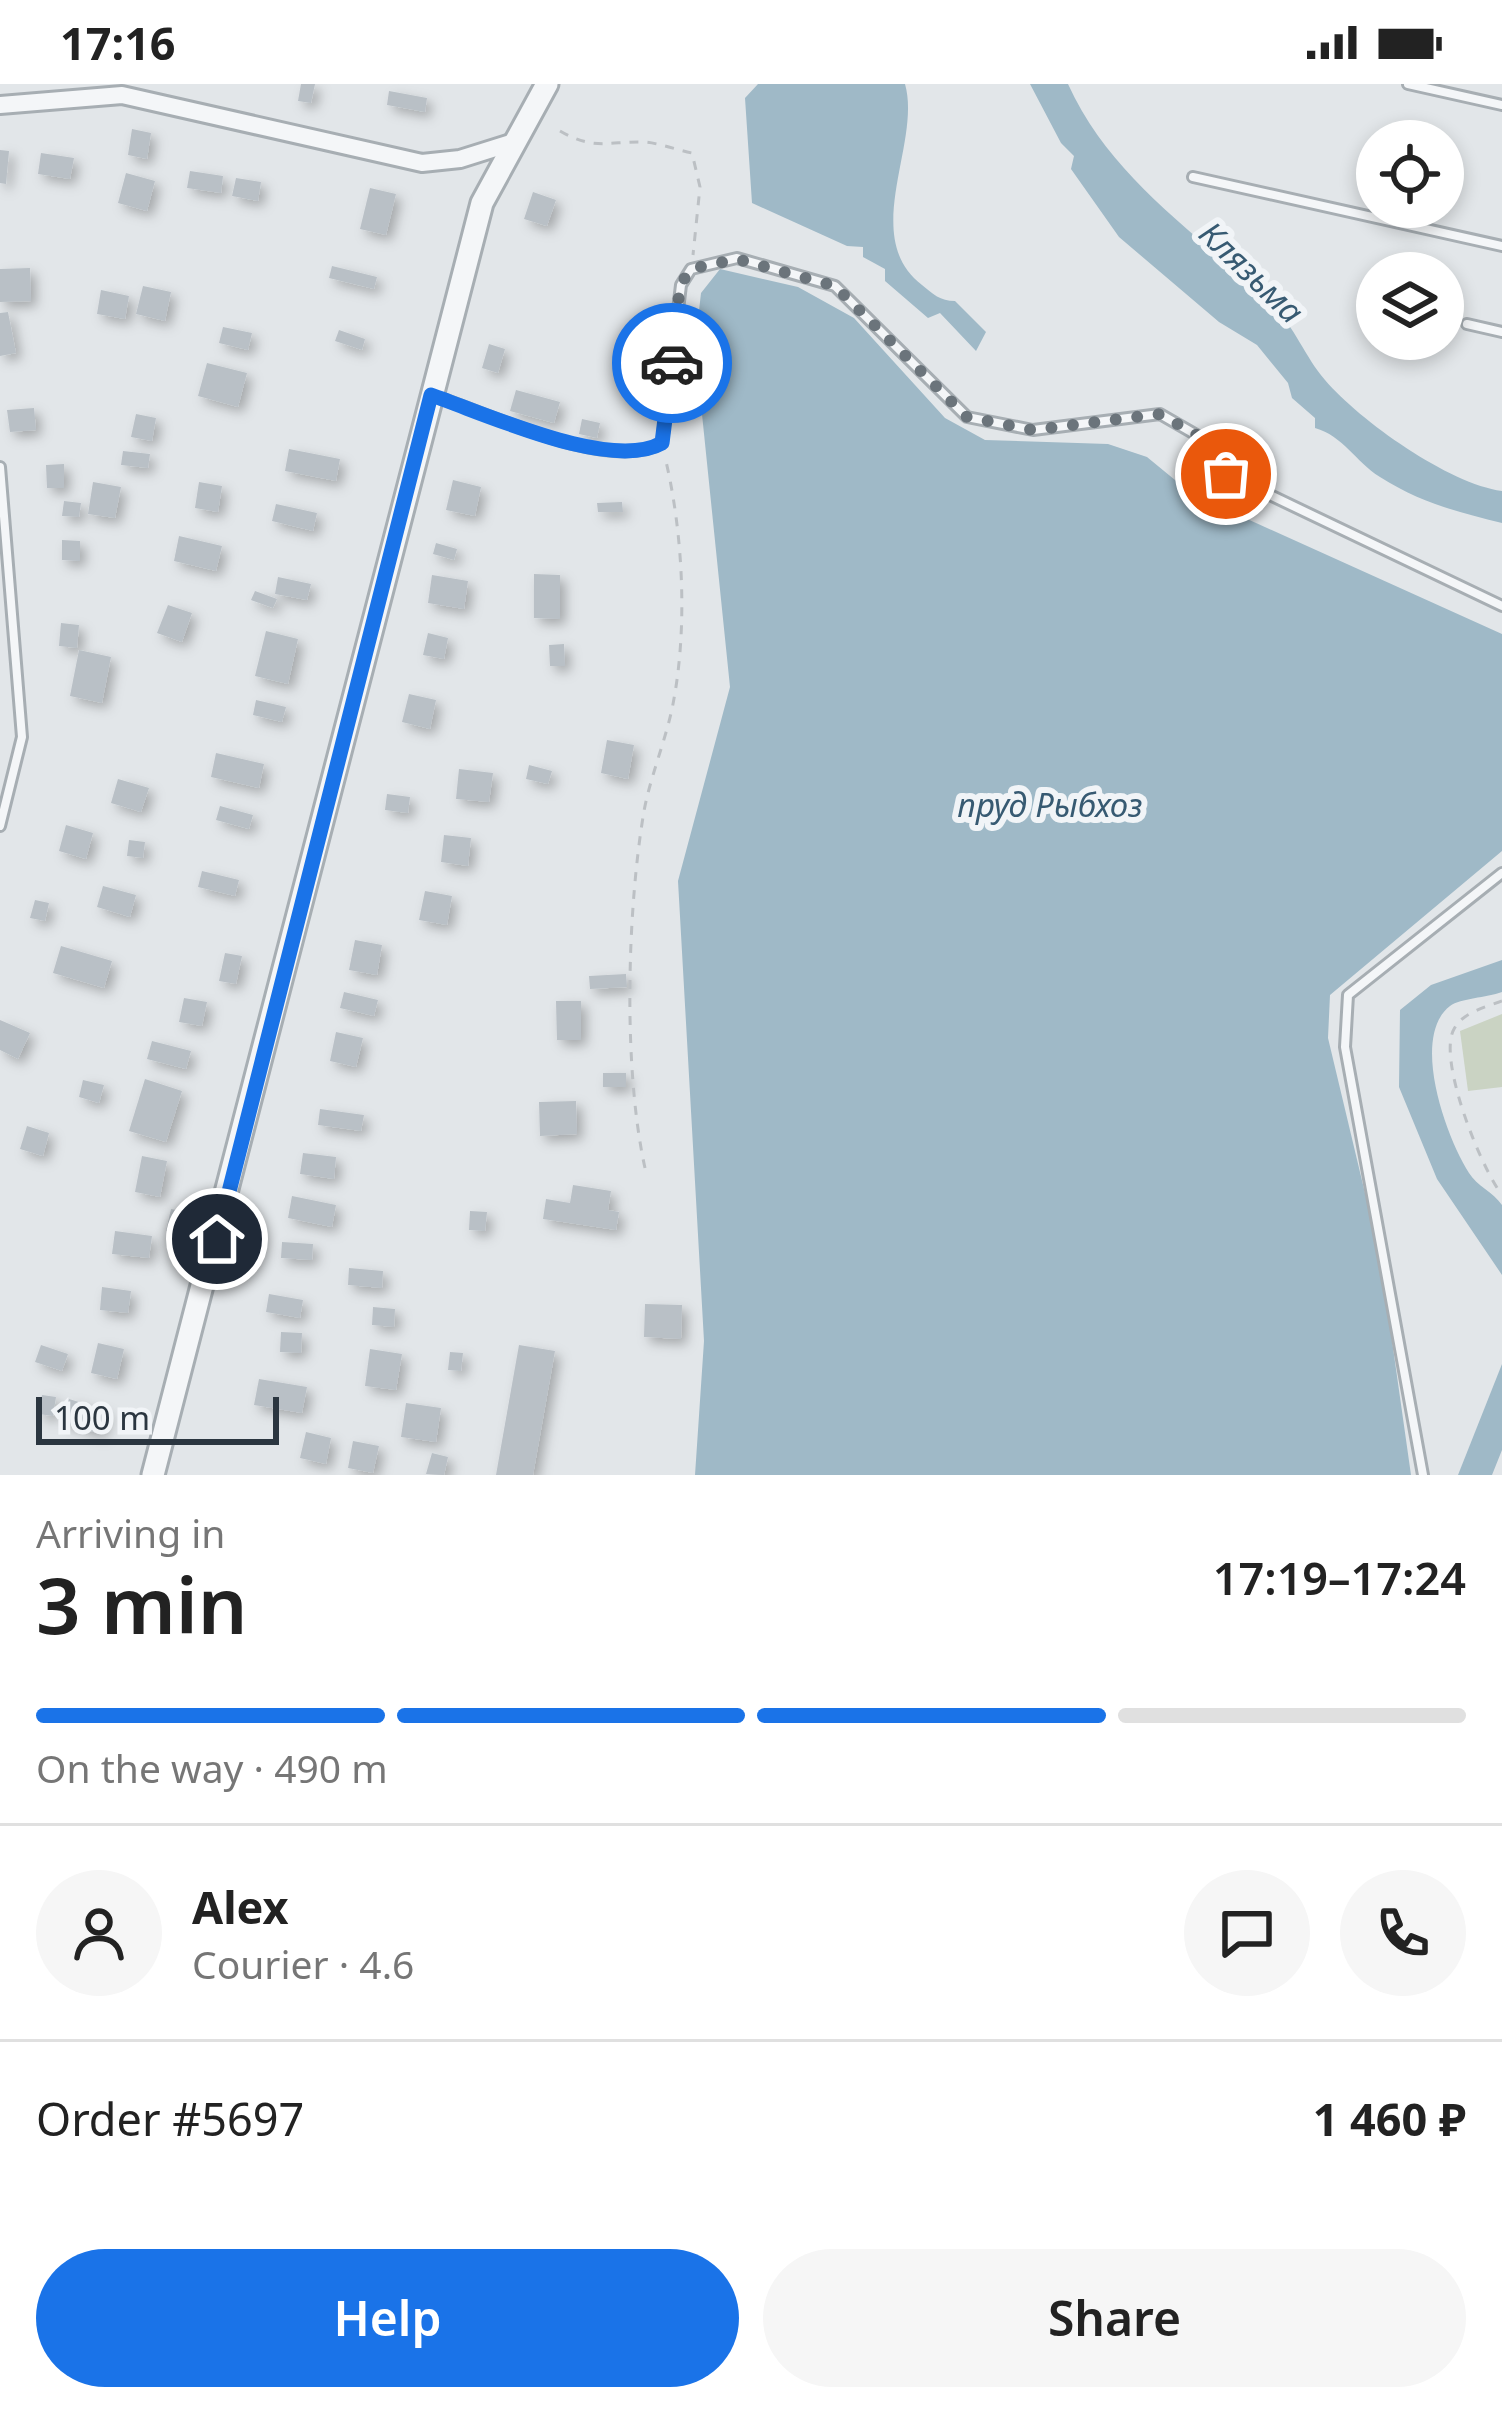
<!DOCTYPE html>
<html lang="en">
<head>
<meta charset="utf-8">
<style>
  :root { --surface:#fff; --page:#f6f6f6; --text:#222; --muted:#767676; --line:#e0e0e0; --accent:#1a73e8 }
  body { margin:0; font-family:"Noto Sans",sans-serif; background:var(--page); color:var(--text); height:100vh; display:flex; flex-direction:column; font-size:45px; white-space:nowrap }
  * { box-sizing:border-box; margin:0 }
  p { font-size:39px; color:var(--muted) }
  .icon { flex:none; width:66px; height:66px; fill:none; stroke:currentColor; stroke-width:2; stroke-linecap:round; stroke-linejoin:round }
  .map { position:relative; height:1391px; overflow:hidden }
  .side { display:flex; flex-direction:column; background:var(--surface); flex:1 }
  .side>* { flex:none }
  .buttons { position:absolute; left:1356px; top:36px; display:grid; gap:24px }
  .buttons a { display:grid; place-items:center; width:108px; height:108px; border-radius:50%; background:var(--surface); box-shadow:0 6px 18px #0003; font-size:60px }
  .scale { position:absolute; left:36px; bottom:30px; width:243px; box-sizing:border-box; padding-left:12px; border:6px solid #2b3640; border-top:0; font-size:33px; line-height:42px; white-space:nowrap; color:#2b3640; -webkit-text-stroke:9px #f1f4f7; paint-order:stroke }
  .pin { position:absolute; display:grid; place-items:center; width:102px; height:102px; color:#fff; margin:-51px; border:6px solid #fff; border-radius:50%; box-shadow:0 3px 12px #0007 }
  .courier { position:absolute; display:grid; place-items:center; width:120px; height:120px; margin:-60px; border:9px solid #1a73e8; border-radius:50%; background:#fff; color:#222; box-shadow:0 3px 15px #0007 }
  .headline em { font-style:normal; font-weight:600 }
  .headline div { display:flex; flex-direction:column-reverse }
  .headline { display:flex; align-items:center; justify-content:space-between; height:204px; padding:0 36px }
  h1 { font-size:78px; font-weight:600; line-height:90px }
  .bar { display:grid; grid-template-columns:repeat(4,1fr); gap:18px 12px; align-content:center; height:144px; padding:0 36px }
  .bar i { height:15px; border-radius:9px; background:var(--line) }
  .bar .on { background:var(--accent) }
  .bar p { grid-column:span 4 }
  .line { display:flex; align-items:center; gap:30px; padding:0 36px; border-top:3px solid var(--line) }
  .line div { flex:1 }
  .round { display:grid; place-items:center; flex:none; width:126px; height:126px; border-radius:63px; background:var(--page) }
  .cta { display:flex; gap:24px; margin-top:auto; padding:24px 36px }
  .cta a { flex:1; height:138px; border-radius:72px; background:var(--accent); color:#fff; font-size:48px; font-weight:600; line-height:138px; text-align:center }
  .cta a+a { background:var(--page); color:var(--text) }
  .status { display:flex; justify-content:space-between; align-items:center; height:84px; padding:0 60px; background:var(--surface); direction:ltr }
  .status svg { height:33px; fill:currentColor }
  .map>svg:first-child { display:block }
  .green { fill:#cad3c3 }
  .water { fill:#9fb9c7 }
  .building { fill:#b9c0c6; filter:url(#shadow) }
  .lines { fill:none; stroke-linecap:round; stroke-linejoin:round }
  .service-casing { stroke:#a7aeb3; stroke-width:14 }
  .minor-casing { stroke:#a7aeb3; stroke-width:22 }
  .tertiary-casing { stroke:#a7aeb3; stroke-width:27 }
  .path { stroke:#bcc0c4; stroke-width:3; stroke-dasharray:9 9; stroke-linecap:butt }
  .service { stroke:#f4f6f8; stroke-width:8 }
  .minor { stroke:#f4f6f8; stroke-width:16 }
  .tertiary { stroke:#f4f6f8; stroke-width:21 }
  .done { stroke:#6b747b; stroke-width:12; stroke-dasharray:0 21.6 }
  .route { stroke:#1a73e8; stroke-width:15 }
  .labels { text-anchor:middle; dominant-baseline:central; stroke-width:12; stroke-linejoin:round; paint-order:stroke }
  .water-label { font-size:33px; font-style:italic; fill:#375a72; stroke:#f1f4f7 }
</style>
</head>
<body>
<div class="status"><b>17:16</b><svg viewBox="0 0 49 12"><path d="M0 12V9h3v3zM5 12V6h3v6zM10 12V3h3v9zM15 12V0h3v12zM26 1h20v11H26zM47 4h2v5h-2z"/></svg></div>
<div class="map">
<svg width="1502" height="1391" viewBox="0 0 1502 1391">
  <defs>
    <filter id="shadow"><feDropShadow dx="5.5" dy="5.5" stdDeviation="6" flood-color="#0004"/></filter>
  </defs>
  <rect width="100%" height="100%" fill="#e2e6e9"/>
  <path class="green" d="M1502 930V1003L1468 1007 1460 947Z"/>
  <g class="water">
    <path d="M758 0H905C922 59 859 153 922 201 933 210 940 217 955 217L986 248 976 267 940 229 928 234 885 197V185L863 173V163L847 162 752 119 745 14Z"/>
    <path d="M1030 0H1068C1112 97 1199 149 1272 221 1295 243 1305 273 1325 296 1360 337 1449 400 1502 407V439C1457 428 1419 418 1380 393 1355 377 1343 352 1315 344V334L1292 314 1288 299 1257 261 1219 238 1119 153 1071 85 1074 72 1061 59Z"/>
    <path d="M720 185 798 203 854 234 945 334 985 356 1108 360 1147 373 1192 410 1502 550V767L1330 911 1328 954 1380 1172 1411 1391H695L704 1257 678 797 730 603 695 262 701 209Z"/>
    <path d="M1502 876V908C1486 914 1461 914 1450 922 1410 953 1446 1053 1469 1089 1477 1102 1493 1108 1502 1121V1191L1437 1095 1399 1003 1400 926 1431 901Z"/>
    <path d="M1502 1280V1366L1492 1391H1458Z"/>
  </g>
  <g class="building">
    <path d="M301 0H315L311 19 298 17Z"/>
    <path d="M389 7 427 14 425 28 387 21Z"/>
    <path d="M132 45 151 49 147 75 128 71Z"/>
    <path d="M0 66 9 67 6 100 0 99Z"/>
    <path d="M41 69 74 74 70 95 38 90Z"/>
    <path d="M190 87 223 92 221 109 187 104Z"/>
    <path d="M126 89 155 97 147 127 118 119Z"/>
    <path d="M236 94 261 98 258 117 232 112Z"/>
    <path d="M370 104 396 110 386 151 360 145Z"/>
    <path d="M533 108 556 116 547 142 524 135Z"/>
    <path d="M332 182 377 193 374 205 329 194Z"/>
    <path d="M30 184 31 217 0 218V185Z"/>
    <path d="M143 202 171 208 165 237 136 230Z"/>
    <path d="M101 206 129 212 125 235 97 230Z"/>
    <path d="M8 228 16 269 0 272V229Z"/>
    <path d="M223 243 252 249 248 266 219 259Z"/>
    <path d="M339 246 365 255 362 266 335 257Z"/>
    <path d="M489 260 505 265 498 289 482 284Z"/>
    <path d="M207 279 247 289 238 323 198 312Z"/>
    <path d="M516 306 560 318 554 339 510 327Z"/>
    <path d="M34 324 36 346 10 348 7 326Z"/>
    <path d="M136 330 156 334 152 357 131 353Z"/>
    <path d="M582 335 600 339 597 354 579 350Z"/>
    <path d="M289 365 340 375 336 397 285 387Z"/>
    <path d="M123 367 150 370 148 384 121 381Z"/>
    <path d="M64 380V404H47L46 381Z"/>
    <path d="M453 396 481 403 475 432 446 426Z"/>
    <path d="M93 398 121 403 115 434 88 430Z"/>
    <path d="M199 398 222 402 218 428 195 424Z"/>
    <path d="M64 417 81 419 79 433 62 432Z"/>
    <path d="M622 418 623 428H598L597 419Z"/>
    <path d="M276 420 317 429 313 447 272 437Z"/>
    <path d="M179 452 222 462 216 487 174 477Z"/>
    <path d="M62 456 80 457V477L62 476Z"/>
    <path d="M436 459 457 465 454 476 433 470Z"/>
    <path d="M534 490 560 491V535L534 534Z"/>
    <path d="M432 491 468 497 464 525 428 519Z"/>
    <path d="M278 493 311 500 307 516 275 510Z"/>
    <path d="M255 507 277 515 273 524 251 516Z"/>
    <path d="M168 521 192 529 182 558 157 549Z"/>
    <path d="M61 539 79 541 77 564 59 562Z"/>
    <path d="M266 547 298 555 288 600 255 592Z"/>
    <path d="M428 549 448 554 444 575 423 571Z"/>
    <path d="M564 560 565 582H550L549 561Z"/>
    <path d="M79 566 111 573 102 619 70 612Z"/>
    <path d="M409 610 436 616 430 645 402 638Z"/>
    <path d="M256 616 286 623 282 638 253 631Z"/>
    <path d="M607 656 634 661 628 695 601 689Z"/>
    <path d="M216 669 264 680 259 704 211 693Z"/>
    <path d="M529 681 552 687 548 700 526 695Z"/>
    <path d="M459 685 493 689 489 718 456 715Z"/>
    <path d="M118 695 149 704 141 728 111 719Z"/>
    <path d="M387 710 410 713 408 729 385 726Z"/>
    <path d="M220 722 253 731 249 745 216 736Z"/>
    <path d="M66 741 93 749 86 775 59 767Z"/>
    <path d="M444 751 471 754 468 782 441 778Z"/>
    <path d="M129 756 145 758 143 774 127 772Z"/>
    <path d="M202 787 239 796 235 812 198 803Z"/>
    <path d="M103 802 136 811 130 833 97 823Z"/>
    <path d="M425 807 452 812 447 841 419 836Z"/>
    <path d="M35 816 49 819 45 837 30 834Z"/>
    <path d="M355 856 382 861 377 891 349 886Z"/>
    <path d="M61 862 112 877 104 904 53 889Z"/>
    <path d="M225 869 242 872 236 900 219 897Z"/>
    <path d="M626 890 627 903 590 905 589 892Z"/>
    <path d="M344 908 378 916 374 932 340 924Z"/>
    <path d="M184 914 207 918 202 942 179 938Z"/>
    <path d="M556 917H581V956H557Z"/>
    <path d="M0 936 30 949 18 975 0 966Z"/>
    <path d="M336 948 363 954 356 983 330 977Z"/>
    <path d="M152 957 191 967 186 985 147 975Z"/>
    <rect x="603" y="989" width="23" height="14"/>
    <path d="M145 995 182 1007 166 1058 129 1047Z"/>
    <path d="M83 996 104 1001 99 1019 79 1013Z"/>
    <path d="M576 1017 577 1050 540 1052 539 1018Z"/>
    <path d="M320 1025 364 1031 361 1047 318 1041Z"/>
    <path d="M27 1042 49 1049 43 1072 20 1065Z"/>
    <path d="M303 1069 336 1073 334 1095 300 1090Z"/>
    <path d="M142 1072 167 1077 160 1113 135 1108Z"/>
    <path d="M573 1101 611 1107 608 1126 619 1128 616 1146 543 1135 546 1115 570 1119Z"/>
    <path d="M292 1112 336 1121 332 1143 288 1134Z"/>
    <path d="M171 1125 186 1128 181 1151 166 1147Z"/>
    <path d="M470 1127 487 1128 485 1147 469 1146Z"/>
    <path d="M115 1147 152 1152 149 1174 112 1170Z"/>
    <path d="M282 1158 313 1160 312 1176 281 1174Z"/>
    <path d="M349 1184 383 1187 382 1204 348 1201Z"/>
    <path d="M102 1203 131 1207 128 1229 100 1226Z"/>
    <path d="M269 1210 303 1216 300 1234 266 1228Z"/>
    <path d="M645 1220 682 1221 681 1255 644 1253Z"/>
    <path d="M373 1223 395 1225 394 1243 372 1241Z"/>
    <path d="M281 1248 302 1249 301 1269 280 1268Z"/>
    <path d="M98 1259 124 1265 117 1295 91 1289Z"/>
    <path d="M41 1261 68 1270 62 1287 35 1278Z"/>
    <path d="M519 1261 555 1267 533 1391H496Z"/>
    <path d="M370 1265 402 1270 396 1306 365 1302Z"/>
    <path d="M450 1268 463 1269 461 1287 448 1286Z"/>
    <path d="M259 1295 307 1303 302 1329 254 1321Z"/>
    <path d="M42 1311 56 1313 53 1332 39 1330Z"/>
    <path d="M69 1315 108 1327 101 1350 61 1338Z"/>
    <path d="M406 1319 441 1324 436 1358 401 1353Z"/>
    <path d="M306 1348 331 1354 326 1380 300 1374Z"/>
    <path d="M353 1357 379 1362 373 1389 348 1384Z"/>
    <path d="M432 1369 448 1373 444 1391 426 1390Z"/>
  </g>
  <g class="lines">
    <g class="service-casing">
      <g id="service">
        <path d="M1408 0 1502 21"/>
        <path d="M1193 93 1502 162"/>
        <path d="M1467 240 1502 248"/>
        <path d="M437 313C492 331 611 389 662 359L681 201 691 185 737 174 835 202 967 333 1033 346 1160 330 1200 353 1226 390 1502 522"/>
        <path d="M0 383 22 653 0 742"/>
        <path d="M1423 1391 1345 963 1348 911 1502 789"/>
      </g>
    </g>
    <g class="minor-casing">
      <path id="minor" d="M0 21 122 11 422 79 460 75 511 59"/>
    </g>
    <g class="tertiary-casing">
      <path id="tertiary" d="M153 1391 482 119 547 0"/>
    </g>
    <g class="path">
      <path d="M560 47C594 67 610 57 644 58 659 59 677 66 692 69L700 103 693 171"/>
      <path d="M1502 917C1486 923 1463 928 1454 945 1437 975 1481 1084 1502 1111"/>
      <path d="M645 1084C623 985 627 827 644 727 651 690 666 656 673 620 688 543 683 448 665 373"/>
    </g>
    <use href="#service" class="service"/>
    <use href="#minor" class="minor"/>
    <use href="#tertiary" class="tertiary"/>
  </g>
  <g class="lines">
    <path class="done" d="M672 279 680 201 691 185 737 175 835 202 967 333 1033 346 1160 330 1200 353 1226 390"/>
    <path class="route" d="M217 1155 431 311C487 330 611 388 662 359L672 279"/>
  </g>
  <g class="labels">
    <g class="water-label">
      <text transform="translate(1252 188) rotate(44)">Клязьма</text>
      <text x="1050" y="720">пруд Рыбхоз</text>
    </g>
  </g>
</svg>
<div class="buttons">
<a><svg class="icon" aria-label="locate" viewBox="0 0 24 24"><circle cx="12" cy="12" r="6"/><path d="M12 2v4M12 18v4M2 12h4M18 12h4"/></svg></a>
<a><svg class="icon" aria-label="layers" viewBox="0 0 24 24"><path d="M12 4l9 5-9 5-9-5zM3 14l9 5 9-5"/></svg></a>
</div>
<div class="scale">100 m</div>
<div class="pin" style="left:1226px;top:390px;background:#ea580c"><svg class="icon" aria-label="bag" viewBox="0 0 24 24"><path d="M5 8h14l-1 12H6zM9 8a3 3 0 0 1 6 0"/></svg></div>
<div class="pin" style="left:217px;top:1155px;background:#1f2937"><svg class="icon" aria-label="home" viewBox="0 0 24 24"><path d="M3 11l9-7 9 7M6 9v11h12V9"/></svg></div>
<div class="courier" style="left:672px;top:279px"><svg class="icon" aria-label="car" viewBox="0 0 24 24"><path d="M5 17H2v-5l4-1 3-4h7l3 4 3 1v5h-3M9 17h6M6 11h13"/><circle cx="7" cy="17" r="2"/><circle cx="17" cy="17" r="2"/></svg></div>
</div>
<section class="side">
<div class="headline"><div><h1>3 min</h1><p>Arriving in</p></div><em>17:19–17:24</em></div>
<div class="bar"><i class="on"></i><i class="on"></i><i class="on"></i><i></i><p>On the way · 490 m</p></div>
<div class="line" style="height:216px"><a class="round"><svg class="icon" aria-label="person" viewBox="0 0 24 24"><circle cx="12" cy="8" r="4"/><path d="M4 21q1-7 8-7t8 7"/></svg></a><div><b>Alex</b><p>Courier · 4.6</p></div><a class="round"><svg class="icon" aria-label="chat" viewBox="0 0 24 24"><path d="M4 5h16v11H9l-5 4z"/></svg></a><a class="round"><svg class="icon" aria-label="phone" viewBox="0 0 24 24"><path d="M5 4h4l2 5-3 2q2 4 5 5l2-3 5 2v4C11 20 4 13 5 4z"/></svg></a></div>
<div class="line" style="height:156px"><div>Order #5697</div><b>1 460 ₽</b></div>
<div class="cta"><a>Help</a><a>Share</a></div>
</section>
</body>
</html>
